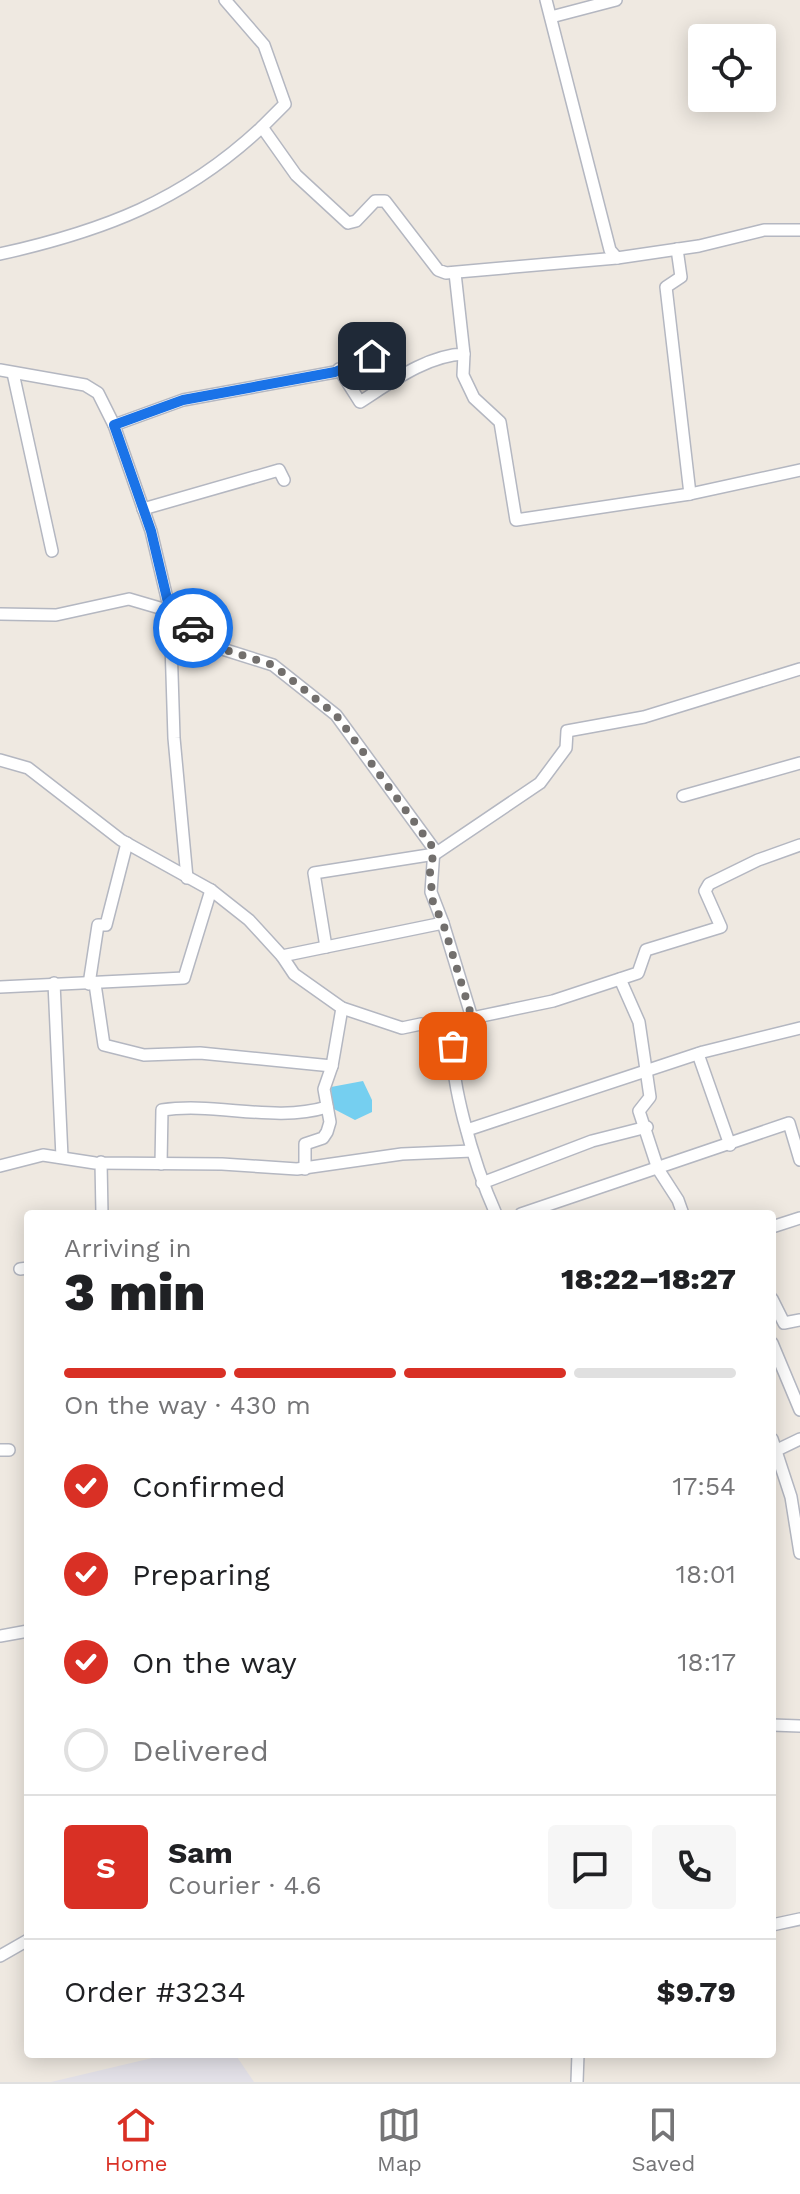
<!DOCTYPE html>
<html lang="en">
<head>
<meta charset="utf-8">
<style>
  :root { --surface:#fff; --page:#f6f6f6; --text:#202124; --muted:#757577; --line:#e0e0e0; --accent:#d93025 }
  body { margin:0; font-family:"Work Sans",sans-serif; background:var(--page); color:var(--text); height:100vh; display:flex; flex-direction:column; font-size:30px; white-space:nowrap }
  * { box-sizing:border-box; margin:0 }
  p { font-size:26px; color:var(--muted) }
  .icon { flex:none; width:44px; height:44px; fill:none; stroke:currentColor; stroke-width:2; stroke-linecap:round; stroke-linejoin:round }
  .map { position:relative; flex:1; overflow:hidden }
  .drawer { position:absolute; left:24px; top:1210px; width:752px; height:848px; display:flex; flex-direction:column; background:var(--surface); border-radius:8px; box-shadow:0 4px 20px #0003 }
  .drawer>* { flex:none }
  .controls { position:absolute; left:688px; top:24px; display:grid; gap:16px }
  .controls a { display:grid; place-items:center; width:88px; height:88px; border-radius:8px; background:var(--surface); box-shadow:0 4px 20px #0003; font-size:40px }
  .pin { position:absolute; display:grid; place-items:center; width:68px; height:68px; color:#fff; margin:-34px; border-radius:16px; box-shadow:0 4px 12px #0006 }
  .courier { position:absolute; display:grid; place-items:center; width:80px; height:80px; margin:-40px; border:6px solid #1a73e8; border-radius:50%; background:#fff; color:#222; box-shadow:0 2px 10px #0007 }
  .head em { font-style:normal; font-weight:800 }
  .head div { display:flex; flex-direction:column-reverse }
  .head { display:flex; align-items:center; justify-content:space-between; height:136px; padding:0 40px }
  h1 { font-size:52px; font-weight:800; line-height:60px }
  .bar { display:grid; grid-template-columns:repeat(4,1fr); gap:12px 8px; align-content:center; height:96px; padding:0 40px }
  .bar i { height:10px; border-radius:6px; background:var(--line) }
  .bar .on { background:var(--accent) }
  .bar p { grid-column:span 4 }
  .line { display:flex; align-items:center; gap:20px; padding:0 40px; border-top:2px solid var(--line) }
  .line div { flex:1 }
  .round { display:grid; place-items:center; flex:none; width:84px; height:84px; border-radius:8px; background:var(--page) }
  ol { padding:0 40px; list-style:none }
  li { display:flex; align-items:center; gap:24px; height:88px }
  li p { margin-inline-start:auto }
  li .icon { padding:8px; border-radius:50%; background:var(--accent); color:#fff; stroke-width:4 }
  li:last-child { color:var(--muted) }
  li i { width:44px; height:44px; border:4px solid var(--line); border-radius:50% }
  .tabs { display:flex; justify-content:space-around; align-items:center; height:112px; border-top:2px solid var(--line); background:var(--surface); font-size:22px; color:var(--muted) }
  .tabs a { display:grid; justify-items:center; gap:4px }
  .tabs .on { color:var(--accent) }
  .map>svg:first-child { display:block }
  .industrial { fill:#e3e1e8 }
  .water { fill:#75cff0 }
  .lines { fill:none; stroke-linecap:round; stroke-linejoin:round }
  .minor-casing { stroke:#b4b7c1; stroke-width:14 }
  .minor { stroke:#fff; stroke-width:11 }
  .done { stroke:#726f6d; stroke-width:8; stroke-dasharray:0 14.4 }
  .route { stroke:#1a73e8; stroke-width:10 }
</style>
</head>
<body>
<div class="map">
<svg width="800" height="2082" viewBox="0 0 800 2082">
  <rect width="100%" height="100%" fill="#efe9e1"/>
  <path class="industrial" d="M169 2054H235L254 2082H51Z"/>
  <path class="water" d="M363 1081 372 1100V1112L355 1120 332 1108 331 1087Z"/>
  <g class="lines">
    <g class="minor-casing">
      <g id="minor">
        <path d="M225 0 264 45 285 104 262 127 296 175 348 223 356 221 375 201H385L438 270 446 273 617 258 699 246 764 230H800"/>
        <path d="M546 0 610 250 617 258"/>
        <path d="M551 17 616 0"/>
        <path d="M677 249 681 277 666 287 690 494"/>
        <path d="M0 254C103 231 183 201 262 127"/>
        <path d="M464 354 463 375 474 398 500 422 516 520 690 494 800 470"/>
        <path d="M339 369 360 402C390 383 427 355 464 354L455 273"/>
        <path d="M0 370 85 385 98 393 114 425 151 531 170 611 216 647 273 665 336 715 434 849 431 892 443 923"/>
        <path d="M13 373 52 551"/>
        <path d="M114 425 183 400 335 372 372 356 388 384"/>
        <path d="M143 509 279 470 284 480"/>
        <path d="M0 614 56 615 129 599 170 611 174 738 187 878"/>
        <path d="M0 760 28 768 121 840 211 890 249 920 282 956 443 923 472 1018 553 1001 638 973 646 950 721 927 705 891 709 884 758 860 800 845"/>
        <path d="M683 796 800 763"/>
        <path d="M326 947 314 873 435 854 540 783 566 748 567 731 644 717 800 669"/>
        <path d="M282 956 294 974 342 1008 402 1028 421 1024 454 1028"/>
        <path d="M620 979 639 1022 650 1097 639 1111 658 1169 678 1200 683 1214"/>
        <path d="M54 983 62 1157"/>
        <path d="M89 984 98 925H106L127 843"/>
        <path d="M95 984 104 1045 144 1055 200 1053 332 1066 342 1008"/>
        <path d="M0 987 184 978 211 890"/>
        <path d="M472 1018 456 1023C441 1065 478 1174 496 1214"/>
        <path d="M698 1054 730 1145"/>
        <path d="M467 1130 703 1052 800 1028"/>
        <path d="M101 1162 102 1214"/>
        <path d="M161 1164 162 1110C217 1102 274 1123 327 1107"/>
        <path d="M0 1166 43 1155 95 1163 222 1164 297 1169 402 1154 472 1151"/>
        <path d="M305 1169V1144L323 1138 327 1132 330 1122 324 1089 332 1066"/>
        <path d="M482 1183 592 1141 647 1127"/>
        <path d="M521 1214 789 1123 800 1160"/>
        <path d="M772 1227 800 1218"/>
        <path d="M20 1269 28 1268"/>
        <path d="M772 1299 784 1323 800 1320"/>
        <path d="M772 1343 800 1410"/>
        <path d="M772 1439 791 1497 800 1553"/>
        <path d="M0 1450H9"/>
        <path d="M773 1452 800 1439"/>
        <path d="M0 1636 28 1631"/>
        <path d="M772 1725 800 1726"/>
        <path d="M772 1925 800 1919"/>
        <path d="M0 1956 28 1940"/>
        <path d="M577 2082 578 2054"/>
      </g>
    </g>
    <use href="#minor" class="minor"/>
  </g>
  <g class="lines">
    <path class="done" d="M193 628 216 647 273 665 336 715 434 849 430 873 433 903 443 923 472 1018 456 1023 453 1046"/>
    <path class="route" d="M193 628 170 611 151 531 114 425 183 400 335 372 372 356"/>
  </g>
</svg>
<div class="controls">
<a><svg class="icon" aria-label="locate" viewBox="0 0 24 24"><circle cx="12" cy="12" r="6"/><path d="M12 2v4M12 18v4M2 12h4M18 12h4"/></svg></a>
</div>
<div class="pin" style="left:453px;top:1046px;background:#ea580c"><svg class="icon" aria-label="bag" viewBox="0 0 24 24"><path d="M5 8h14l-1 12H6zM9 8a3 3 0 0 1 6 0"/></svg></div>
<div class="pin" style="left:372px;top:356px;background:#1f2937"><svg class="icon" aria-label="home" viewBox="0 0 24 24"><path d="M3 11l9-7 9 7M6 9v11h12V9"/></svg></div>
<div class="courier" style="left:193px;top:628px"><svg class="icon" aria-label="car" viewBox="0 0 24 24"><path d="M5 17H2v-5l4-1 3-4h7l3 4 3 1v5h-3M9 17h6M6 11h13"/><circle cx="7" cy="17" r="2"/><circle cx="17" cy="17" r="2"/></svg></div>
<section class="drawer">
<div class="head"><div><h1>3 min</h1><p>Arriving in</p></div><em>18:22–18:27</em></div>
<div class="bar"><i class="on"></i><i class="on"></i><i class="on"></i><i></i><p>On the way · 430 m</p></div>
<ol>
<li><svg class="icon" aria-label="check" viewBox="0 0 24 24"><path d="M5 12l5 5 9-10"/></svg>Confirmed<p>17:54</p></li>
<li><svg class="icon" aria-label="check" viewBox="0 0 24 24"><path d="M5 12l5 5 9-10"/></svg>Preparing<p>18:01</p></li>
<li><svg class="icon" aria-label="check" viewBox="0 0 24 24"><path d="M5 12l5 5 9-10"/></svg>On the way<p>18:17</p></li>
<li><i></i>Delivered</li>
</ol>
<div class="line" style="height:144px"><b class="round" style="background:var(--accent);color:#fff">S</b><div><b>Sam</b><p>Courier · 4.6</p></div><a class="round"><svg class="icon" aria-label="chat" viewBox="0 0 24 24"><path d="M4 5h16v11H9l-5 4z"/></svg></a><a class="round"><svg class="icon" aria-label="phone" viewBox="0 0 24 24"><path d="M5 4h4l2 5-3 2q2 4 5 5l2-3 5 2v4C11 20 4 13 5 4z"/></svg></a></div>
<div class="line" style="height:104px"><div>Order #3234</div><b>$9.79</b></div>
</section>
</div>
<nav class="tabs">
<a class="on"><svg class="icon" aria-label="home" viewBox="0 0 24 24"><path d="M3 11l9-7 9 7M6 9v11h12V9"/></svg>Home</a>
<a><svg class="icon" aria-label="map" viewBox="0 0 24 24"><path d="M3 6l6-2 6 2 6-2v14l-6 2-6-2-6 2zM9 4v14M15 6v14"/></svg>Map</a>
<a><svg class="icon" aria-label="saved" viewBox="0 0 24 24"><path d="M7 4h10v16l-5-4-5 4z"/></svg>Saved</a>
</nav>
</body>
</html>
